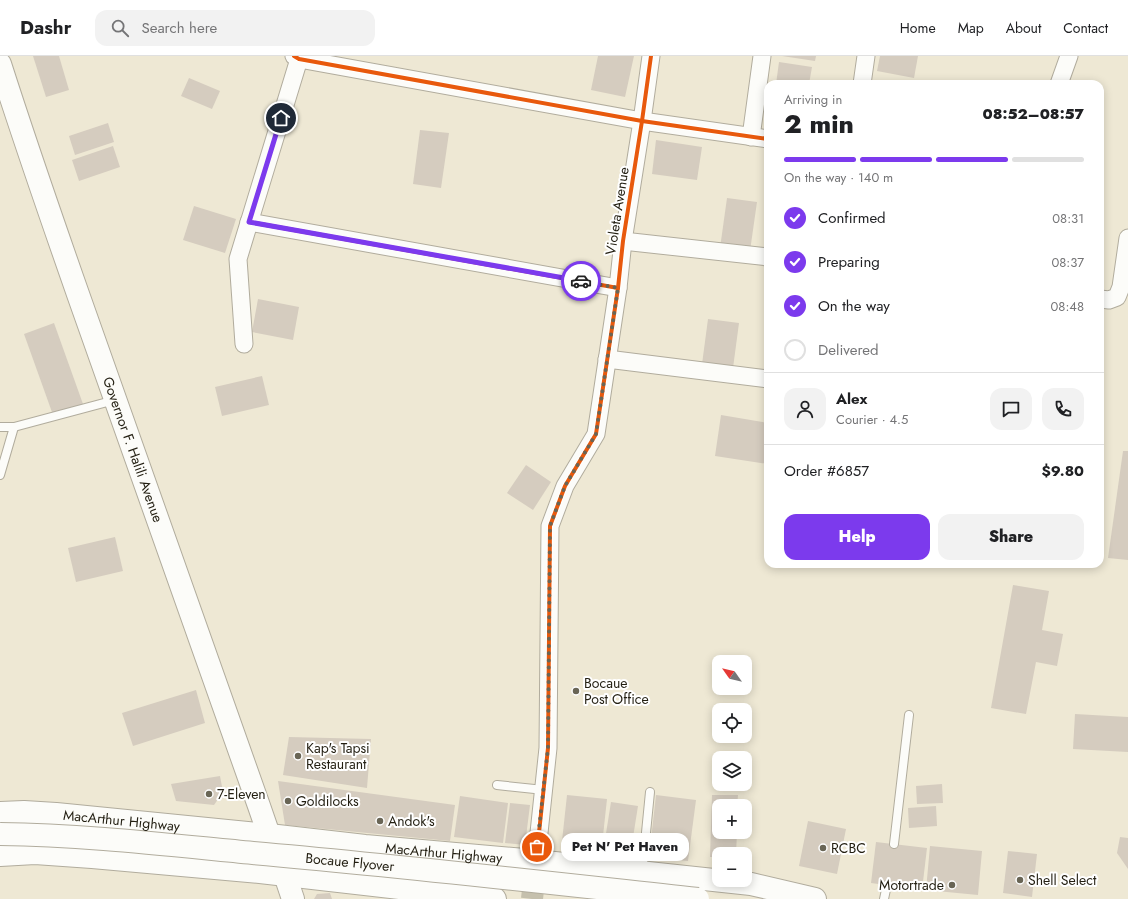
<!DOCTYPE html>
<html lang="en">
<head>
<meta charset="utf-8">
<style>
  :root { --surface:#fff; --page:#f2f2f2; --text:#202124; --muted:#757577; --line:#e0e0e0; --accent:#7c3aed }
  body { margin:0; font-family:Jost,sans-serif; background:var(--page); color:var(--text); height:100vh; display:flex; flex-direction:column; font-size:15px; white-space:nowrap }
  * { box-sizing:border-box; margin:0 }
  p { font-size:13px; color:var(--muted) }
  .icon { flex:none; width:22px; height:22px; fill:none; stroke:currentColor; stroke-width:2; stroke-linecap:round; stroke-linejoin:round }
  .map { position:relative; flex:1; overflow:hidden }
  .side { position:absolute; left:764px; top:24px; width:340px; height:488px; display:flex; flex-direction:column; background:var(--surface); border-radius:12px; box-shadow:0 2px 10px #0003 }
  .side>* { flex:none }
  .needle { width:26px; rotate:304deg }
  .tools { position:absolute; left:712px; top:599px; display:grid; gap:8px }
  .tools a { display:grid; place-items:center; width:40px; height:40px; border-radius:8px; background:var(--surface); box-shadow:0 2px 10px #0003; font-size:20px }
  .pin { position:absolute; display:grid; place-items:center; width:34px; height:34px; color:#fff; margin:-17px; border:2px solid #fff; border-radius:50%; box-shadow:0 1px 4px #0007 }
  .courier { position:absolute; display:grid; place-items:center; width:40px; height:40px; margin:-20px; border:3px solid #7c3aed; border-radius:50%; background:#fff; color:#222; box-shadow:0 1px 5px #0007 }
  .bubble { position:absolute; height:28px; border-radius:12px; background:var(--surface); box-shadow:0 2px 10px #0003; font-size:13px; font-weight:800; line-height:28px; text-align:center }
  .overview em { font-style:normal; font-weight:800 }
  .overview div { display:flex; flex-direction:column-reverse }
  .overview { display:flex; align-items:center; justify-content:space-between; height:68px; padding:0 20px }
  h1 { font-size:26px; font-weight:800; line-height:30px }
  .bar { display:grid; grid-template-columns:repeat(4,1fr); gap:6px 4px; align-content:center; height:48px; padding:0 20px }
  .bar i { height:5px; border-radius:3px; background:var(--line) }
  .bar .active { background:var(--accent) }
  .bar p { grid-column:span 4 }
  .line { display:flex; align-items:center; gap:10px; padding:0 20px; border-top:1px solid var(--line) }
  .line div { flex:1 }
  .round { display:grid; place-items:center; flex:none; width:42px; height:42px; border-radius:12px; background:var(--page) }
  ol { padding:0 20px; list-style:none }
  li { display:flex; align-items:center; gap:12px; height:44px }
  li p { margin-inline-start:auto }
  li .icon { padding:4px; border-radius:50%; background:var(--accent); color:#fff; stroke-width:4 }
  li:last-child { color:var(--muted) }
  li i { width:22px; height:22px; border:2px solid var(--line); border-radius:50% }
  .button { display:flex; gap:8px; margin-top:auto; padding:8px 20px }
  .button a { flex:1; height:46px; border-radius:12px; background:var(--accent); color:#fff; font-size:16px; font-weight:800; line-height:46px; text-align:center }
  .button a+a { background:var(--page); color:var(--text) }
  header { display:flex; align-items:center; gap:24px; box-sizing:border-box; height:56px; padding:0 20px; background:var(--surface); border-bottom:1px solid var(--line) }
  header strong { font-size:19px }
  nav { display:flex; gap:22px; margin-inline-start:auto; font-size:14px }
  .search { width:280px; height:36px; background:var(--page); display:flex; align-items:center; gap:10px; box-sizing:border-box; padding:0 14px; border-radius:12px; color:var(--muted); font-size:15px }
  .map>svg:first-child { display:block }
  .building { fill:#d5ccbf }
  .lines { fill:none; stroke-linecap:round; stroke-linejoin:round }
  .primary-tunnel { stroke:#c5c0ad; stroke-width:22; stroke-dasharray:22 11; stroke-linecap:butt }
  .service-casing { stroke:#b1ac9d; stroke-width:10 }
  .minor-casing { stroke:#b1ac9d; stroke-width:19 }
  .secondary-casing { stroke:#b1ac9d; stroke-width:24 }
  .primary-casing { stroke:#b1ac9d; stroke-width:24 }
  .service { stroke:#fcfcf9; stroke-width:8 }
  .minor { stroke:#fcfcf9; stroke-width:17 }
  .secondary { stroke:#fcfcf9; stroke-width:22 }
  .primary { stroke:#fcfcf9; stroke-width:22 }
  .trunk-bridge-casing { stroke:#b1ac9d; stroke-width:24; stroke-linecap:butt }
  .trunk-bridge { stroke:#fcfcf9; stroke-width:22 }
  .cycleway-casing { stroke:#fff; stroke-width:6 }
  .cycleway { stroke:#e8590c; stroke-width:4 }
  .done { stroke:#696555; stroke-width:4; stroke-dasharray:0 7.2 }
  .route { stroke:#7c3aed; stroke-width:5 }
  .poi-dot { fill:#696555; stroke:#fff; stroke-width:1.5 }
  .labels { text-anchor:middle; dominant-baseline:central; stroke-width:4; stroke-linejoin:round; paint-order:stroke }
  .street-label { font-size:14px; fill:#221e11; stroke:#fff }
  .poi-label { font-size:14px; fill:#221e11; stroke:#fff; text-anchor:start }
</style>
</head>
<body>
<header>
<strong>Dashr</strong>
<div class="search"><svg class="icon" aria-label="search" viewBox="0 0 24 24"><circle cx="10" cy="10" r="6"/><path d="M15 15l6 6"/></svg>Search here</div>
<nav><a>Home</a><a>Map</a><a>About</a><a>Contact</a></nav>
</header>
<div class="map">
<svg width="1128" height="843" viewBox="0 0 1128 843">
  <rect width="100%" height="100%" fill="#eee8d4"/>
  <g class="building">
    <path d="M33 0H59L69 34 46 41Z"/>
    <path d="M598 0H634L625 41 591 34Z"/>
    <path d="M782 0H816L815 5Z"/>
    <path d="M880 0H918L914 22 877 15Z"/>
    <path d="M779 6 812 11 809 28H776Z"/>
    <path d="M189 22 220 35 212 53 181 40Z"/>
    <path d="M108 67 114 86 75 99 69 80Z"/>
    <path d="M420 74 449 77 441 132 413 128Z"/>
    <path d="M656 84 702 91 697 124 652 118Z"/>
    <path d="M113 90 120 111 79 125 72 104Z"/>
    <path d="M727 142 757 146 750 195 720 192Z"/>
    <path d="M194 150 236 163 225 197 183 184Z"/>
    <path d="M258 243 299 251 293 284 252 276Z"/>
    <path d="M708 263 739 267 733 312 702 308Z"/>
    <path d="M54 267 83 348 53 359 24 278Z"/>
    <path d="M262 320 269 349 222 360 215 331Z"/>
    <path d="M721 359 768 367V408L715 400Z"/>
    <path d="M1123 395H1128V504L1108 502Z"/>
    <path d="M526 409 551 426 533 454 507 437Z"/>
    <path d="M115 481 123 515 76 526 68 492Z"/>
    <path d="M1013 529 1049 535 1042 574 1063 578 1057 610 1036 606 1026 658 991 652Z"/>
    <path d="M196 634 205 667 133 690 122 657Z"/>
    <path d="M1075 658 1128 661V696L1073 693Z"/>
    <path d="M289 681 371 683 367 732 283 719Z"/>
    <path d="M220 720 223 736 214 749 176 745 171 728Z"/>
    <path d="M278 725 455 749 450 785 285 769Z"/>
    <path d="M942 728 943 747 917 748 916 730Z"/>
    <path d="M567 739 607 743 602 789 562 785Z"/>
    <path d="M656 739 696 744 688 805 649 801Z"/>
    <path d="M712 739H738L737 750H719V776H737L736 798H719V801H710Z"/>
    <path d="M460 740 508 747 503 787 454 781Z"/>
    <path d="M611 746 638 750 631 794 604 790Z"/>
    <path d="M510 747 530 749 525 789 505 787Z"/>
    <path d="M936 750 937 770 909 772 908 752Z"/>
    <path d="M808 765 846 773 837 818 799 810Z"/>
    <path d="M1120 781 1128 782V813L1117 797Z"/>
    <path d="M876 786 927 792 922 834 871 827Z"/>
    <path d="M930 790 982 795 978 839 926 834Z"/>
    <path d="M1008 795 1037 798 1032 841 1003 837Z"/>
    <path d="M330 837 332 843H314L317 838Z"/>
  </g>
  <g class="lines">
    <path class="primary-tunnel" d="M532 843 536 806"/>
    <g class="service-casing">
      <g id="service">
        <path d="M0 371H14L115 344"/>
        <path d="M0 419 14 371"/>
        <path d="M497 729 544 734"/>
        <path d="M894 788 909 659"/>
        <path d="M642 817 650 736"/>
        <path d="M884 843 887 829"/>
      </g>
    </g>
    <g class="minor-casing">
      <g id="minor">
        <path d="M294 0 299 3 642 65 768 83"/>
        <path d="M862 28 866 0"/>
        <path d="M1059 28 1069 0"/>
        <path d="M751 81 762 0"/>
        <path d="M249 166 618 232"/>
        <path d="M623 185 768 201"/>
        <path d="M1100 243 1109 244 1117 241 1121 231 1128 182"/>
        <path d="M244 288 238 203 299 3"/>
        <path d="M607 303 768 323"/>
        <path d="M536 805 548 692 550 470 565 430 596 378 618 232 623 185 642 65 651 0"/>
      </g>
    </g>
    <g class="secondary-casing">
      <path id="secondary" d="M285 819 293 843"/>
    </g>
    <g class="primary-casing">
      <g id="primary">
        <path id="s1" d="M0 8C25 86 52 164 79 241 142 420 207 599 269 779"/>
        <path id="s2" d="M0 757 24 756 56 758 269 779 365 790 536 805 751 828 815 843"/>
        <path d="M0 799 35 797 92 801 260 816 495 843"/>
      </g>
    </g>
    <use href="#service" class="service"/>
    <use href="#minor" class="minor"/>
    <use href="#secondary" class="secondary"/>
    <use href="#primary" class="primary"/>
    <g class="trunk-bridge-casing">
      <g id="trunk-bridge">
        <path id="s3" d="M0 778C85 779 169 789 253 797 402 810 550 827 698 843"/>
      </g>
    </g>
    <use href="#trunk-bridge" class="trunk-bridge"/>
    <g class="cycleway-casing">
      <g id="cycleway">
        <path d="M294 0 299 3 642 65 768 83"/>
        <path d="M249 166 618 232"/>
        <path d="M536 805 548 692 550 470 565 430 596 378 618 232 623 185 642 65 651 0"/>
      </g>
    </g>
    <use href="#cycleway" class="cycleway"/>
  </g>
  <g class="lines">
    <path class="done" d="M537 791 548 692 550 470 565 430 596 378 618 232 581 225"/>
    <path class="route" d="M281 62 249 166 581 225"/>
  </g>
  <g class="poi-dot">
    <circle cx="576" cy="635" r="4"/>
    <circle cx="298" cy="700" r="4"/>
    <circle cx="209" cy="738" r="4"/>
    <circle cx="288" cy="745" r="4"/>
    <circle cx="380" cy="765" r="4"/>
    <circle cx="823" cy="792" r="4"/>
    <circle cx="1020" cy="824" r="4"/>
    <circle cx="952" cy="829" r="4"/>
  </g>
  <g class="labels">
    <g class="street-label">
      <text transform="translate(617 155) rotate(-81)">Violeta Avenue</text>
      <text stroke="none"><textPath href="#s1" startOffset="408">Governor F. Halili Avenue</textPath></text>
      <text stroke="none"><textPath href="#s2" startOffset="122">MacArthur Highway</textPath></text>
      <text stroke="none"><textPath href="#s2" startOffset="446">MacArthur Highway</textPath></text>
      <text stroke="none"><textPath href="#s3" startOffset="351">Bocaue Flyover</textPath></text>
    </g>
    <g class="poi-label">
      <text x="584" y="627">Bocaue<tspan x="584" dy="16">Post Office</tspan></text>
      <text x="306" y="692">Kap's Tapsi<tspan x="306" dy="16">Restaurant</tspan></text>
      <text x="217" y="738">7-Eleven</text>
      <text x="296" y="745">Goldilocks</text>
      <text x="388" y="765">Andok's</text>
      <text x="831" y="792">RCBC</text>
      <text x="1028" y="824">Shell Select</text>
      <text x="944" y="829" text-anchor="end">Motortrade</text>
    </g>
  </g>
</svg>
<div class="tools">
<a><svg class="needle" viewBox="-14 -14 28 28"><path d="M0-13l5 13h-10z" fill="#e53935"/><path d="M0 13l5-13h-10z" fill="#757577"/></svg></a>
<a><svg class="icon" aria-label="locate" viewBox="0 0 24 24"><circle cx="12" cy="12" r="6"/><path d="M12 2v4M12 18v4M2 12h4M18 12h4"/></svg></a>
<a><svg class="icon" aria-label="layers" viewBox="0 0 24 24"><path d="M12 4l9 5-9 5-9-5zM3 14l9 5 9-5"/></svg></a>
<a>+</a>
<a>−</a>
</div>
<div class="pin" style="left:537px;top:791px;background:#ea580c"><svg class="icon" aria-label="bag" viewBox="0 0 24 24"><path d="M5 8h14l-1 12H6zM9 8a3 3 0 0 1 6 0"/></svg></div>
<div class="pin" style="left:281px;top:62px;background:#1f2937"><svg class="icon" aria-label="home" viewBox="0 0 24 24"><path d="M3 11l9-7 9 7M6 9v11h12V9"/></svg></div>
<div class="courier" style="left:581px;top:225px"><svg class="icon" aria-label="car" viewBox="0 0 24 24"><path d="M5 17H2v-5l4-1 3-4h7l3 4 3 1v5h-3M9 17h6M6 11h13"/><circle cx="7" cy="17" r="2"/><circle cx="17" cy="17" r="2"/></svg></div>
<div class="bubble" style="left:561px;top:777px;width:128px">Pet N' Pet Haven</div>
<section class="side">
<div class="overview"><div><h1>2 min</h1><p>Arriving in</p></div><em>08:52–08:57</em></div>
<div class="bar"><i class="active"></i><i class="active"></i><i class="active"></i><i></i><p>On the way · 140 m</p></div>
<ol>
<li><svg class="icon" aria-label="check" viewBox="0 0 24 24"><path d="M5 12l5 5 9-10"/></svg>Confirmed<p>08:31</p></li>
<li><svg class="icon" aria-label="check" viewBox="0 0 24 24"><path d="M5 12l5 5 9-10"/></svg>Preparing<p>08:37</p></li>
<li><svg class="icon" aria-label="check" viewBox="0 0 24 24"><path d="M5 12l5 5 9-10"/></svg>On the way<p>08:48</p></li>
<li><i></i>Delivered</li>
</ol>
<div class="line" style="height:72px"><a class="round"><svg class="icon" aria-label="person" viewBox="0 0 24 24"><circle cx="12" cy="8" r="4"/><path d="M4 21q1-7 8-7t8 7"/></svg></a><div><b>Alex</b><p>Courier · 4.5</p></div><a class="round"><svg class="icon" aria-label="chat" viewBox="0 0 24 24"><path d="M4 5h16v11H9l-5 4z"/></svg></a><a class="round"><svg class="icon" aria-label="phone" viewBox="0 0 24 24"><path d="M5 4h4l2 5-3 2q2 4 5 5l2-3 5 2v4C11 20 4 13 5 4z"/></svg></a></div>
<div class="line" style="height:52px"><div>Order #6857</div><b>$9.80</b></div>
<div class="button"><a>Help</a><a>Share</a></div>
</section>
</div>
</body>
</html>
